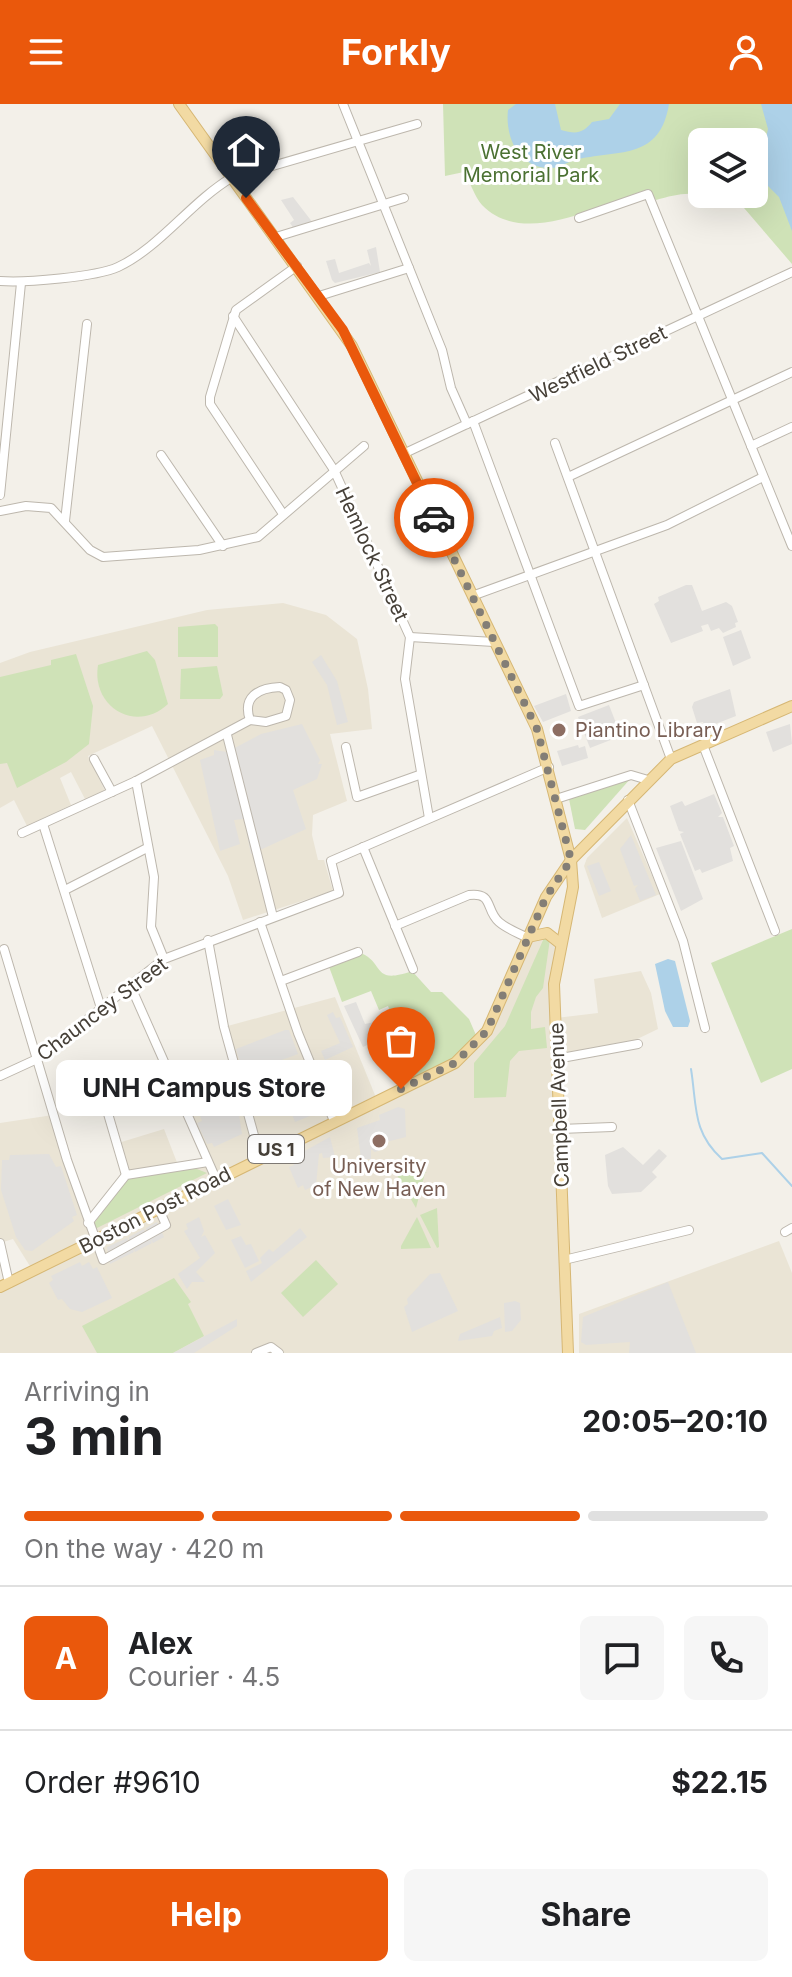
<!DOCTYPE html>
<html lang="en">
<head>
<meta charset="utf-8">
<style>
  :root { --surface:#fff; --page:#f6f6f6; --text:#202124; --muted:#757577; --line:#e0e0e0; --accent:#ea580c }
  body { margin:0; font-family:Inter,sans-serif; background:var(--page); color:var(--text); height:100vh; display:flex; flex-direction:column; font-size:30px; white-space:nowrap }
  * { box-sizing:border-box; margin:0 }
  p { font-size:26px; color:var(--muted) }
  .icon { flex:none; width:44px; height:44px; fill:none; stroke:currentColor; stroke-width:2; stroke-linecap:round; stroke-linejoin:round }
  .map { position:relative; height:1249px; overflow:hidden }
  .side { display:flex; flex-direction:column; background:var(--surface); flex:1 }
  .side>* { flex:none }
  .buttons { position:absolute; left:688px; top:24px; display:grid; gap:16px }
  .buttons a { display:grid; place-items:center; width:80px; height:80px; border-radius:12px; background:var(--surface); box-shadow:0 8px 32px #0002; font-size:40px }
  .pin { position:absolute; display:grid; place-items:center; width:68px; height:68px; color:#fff; margin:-82px -34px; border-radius:50% 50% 50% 0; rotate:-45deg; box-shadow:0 0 8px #0007 }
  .pin .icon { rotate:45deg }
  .courier { position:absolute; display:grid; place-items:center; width:80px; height:80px; margin:-40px; border:6px solid #ea580c; border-radius:50%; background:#fff; color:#222; box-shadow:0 2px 10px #0007 }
  .bubble { position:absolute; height:56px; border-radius:12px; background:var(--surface); box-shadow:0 8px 32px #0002; font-size:26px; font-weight:700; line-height:56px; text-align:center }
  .headline em { font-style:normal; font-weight:700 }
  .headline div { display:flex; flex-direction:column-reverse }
  .headline { display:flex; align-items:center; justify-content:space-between; height:136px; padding:0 24px }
  h1 { font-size:52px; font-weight:700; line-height:60px }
  .bar { display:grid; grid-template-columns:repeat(4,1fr); gap:12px 8px; align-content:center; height:96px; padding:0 24px }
  .bar i { height:10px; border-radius:6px; background:var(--line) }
  .bar .current { background:var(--accent) }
  .bar p { grid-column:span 4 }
  .line { display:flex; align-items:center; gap:20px; padding:0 24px; border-top:2px solid var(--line) }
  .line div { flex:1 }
  .round { display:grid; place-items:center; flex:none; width:84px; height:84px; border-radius:12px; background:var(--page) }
  .button { display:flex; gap:16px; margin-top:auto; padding:16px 24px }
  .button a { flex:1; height:92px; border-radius:12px; background:var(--accent); color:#fff; font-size:32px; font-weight:700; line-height:92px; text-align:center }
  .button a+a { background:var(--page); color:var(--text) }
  header { display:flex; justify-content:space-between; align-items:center; height:104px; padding:0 24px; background:var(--accent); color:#fff; font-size:36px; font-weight:700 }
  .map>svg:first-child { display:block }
  .education { fill:#eae4d5 }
  .green { fill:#cfe2b7 }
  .parking { fill:#e2e0dd }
  .water { fill:#add1e8 }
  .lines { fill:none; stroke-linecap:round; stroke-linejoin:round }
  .stream { stroke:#add1e8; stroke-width:2 }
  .minor-casing { stroke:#bdb7ad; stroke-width:10 }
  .major-casing { stroke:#d6b774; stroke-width:12 }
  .minor { stroke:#fff; stroke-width:8 }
  .major { stroke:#f2daa3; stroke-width:10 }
  .done { stroke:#837e76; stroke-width:8; stroke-dasharray:0 14.4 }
  .route { stroke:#ea580c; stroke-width:10 }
  .education-dot { fill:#8d6e63; stroke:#fff; stroke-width:3 }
  .labels { text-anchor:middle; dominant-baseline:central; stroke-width:6; stroke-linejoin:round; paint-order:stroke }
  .shield { fill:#fff; stroke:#7e7974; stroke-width:2 }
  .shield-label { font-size:18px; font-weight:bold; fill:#464038 }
  .park-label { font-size:20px; fill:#4b7132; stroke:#fff }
  .street-label { font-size:20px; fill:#464038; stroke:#fff }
  .education-label { font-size:20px; fill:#785e54; stroke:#fff; text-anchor:start }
</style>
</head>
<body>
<header><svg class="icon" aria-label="menu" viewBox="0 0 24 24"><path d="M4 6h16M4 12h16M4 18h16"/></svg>Forkly<svg class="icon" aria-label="person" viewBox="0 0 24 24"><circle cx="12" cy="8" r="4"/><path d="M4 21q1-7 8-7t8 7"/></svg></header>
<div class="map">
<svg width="792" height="1249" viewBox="0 0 792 1249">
  <rect width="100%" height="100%" fill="#f3f0e9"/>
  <g class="education">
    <path d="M283 499 326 511 357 535 368 585 372 625 330 630 347 697 313 711 312 731 318 756H324L333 787 243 816 228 772 152 622 88 652 105 687 85 695 71 668 60 674 71 701 27 722 14 696 0 704V559L30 548 207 506Z"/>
    <path d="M627 714 660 790 602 814 584 762 587 754Z"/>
    <path d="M528 833 559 835 556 914 598 909 594 875 641 867 651 889 658 925 629 939 556 955 568 1249H0V1183L33 1167 13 1135 0 1139V1019L53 1011 88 1117 126 1071 115 1040 164 1025 178 1061 207 1058 187 1012 242 991 224 923 335 893 377 996 479 938Z"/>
    <path d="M779 1137 792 1169V1249H579V1210Z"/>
  </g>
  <g class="green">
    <path d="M443 0H792V160L732 90H754V38H702V90H730L716 97C695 85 677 90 656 96L649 85C602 99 525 145 482 101 475 93 470 78 464 68L445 72Z"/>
    <path d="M215 520 218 523V553H178V523Z"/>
    <path d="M147 547 155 556 168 600C136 630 91 603 98 561Z"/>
    <path d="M76 550 93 602 89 640 66 658 17 684 7 659 0 660V573L51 561V556Z"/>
    <path d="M217 562 223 591 220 595H180L181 565Z"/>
    <path d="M631 674 585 726 575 725 569 695Z"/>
    <path d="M792 825V965L761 979 711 859Z"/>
    <path d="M544 834 550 835 543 884 536 893 531 908V925L545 923 547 944 519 947 510 957 506 993 474 994V959L505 922Z"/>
    <path d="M358 848C386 857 370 882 412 867L431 888H442L469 915 479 938 401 985 381 931 397 925 388 902 379 906 371 887 342 898 328 860Z"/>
    <path d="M178 1065H197L207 1069 95 1125 93 1121 127 1075Z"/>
    <path d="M427 1068 425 1069 416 1104 397 1071Z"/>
    <path d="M437 1104 439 1143 437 1144 420 1111Z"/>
    <path d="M417 1113 431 1144 401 1145V1142Z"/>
    <path d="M316 1156 338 1180 303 1213 281 1189Z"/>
    <path d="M174 1174 191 1198 188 1200 204 1232 173 1249H97L82 1222Z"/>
  </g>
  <g class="parking">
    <path d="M293 93 313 119 294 125 290 119 294 116 281 96Z"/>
    <path d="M376 143 380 168 335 179 332 176 326 157 335 155 339 169 369 159 371 162 367 146Z"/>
    <path d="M686 481H692L702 507 726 498 732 502 738 518 735 519 736 523 723 529 719 524 711 527 708 520 701 522 703 527 671 539 654 500 659 497 658 493Z"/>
    <path d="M741 526 751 554 733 562 723 533Z"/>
    <path d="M321 551 337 577 348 618 337 621 327 581 312 558Z"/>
    <path d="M730 585 736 612 705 624 703 618 697 619 692 603 694 598Z"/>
    <path d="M566 590 571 607 543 618 534 602Z"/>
    <path d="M609 601 621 632 590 644 578 613Z"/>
    <path d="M302 620 320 656 318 660H322L317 675 293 686 306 725 251 750 244 715 234 716 240 740 220 747 200 656 214 651V646L227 648 261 630Z"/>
    <path d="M790 620 792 640 773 648 766 628Z"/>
    <path d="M578 641 579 644 585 642 588 654 562 662 557 647Z"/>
    <path d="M714 690 722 709 718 713H723L734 742 730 744 733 757 702 769 700 765 695 767 680 730 684 728 679 727 670 702 682 697 685 702Z"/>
    <path d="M631 731 656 791 640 797 635 785 638 781 634 782 620 745Z"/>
    <path d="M681 737 703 795 681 807 656 744Z"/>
    <path d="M599 758 611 787 599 792 587 762Z"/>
    <path d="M356 898 365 920 375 918 382 934 363 943 344 902Z"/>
    <path d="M333 908 336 914 340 913 353 943 325 956 321 947 340 939 327 911Z"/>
    <path d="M285 926H289L298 950 243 970 236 945Z"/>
    <path d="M303 985 309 993 314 992 320 1008 295 1018 286 996 290 995 288 991Z"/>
    <path d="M398 1003 405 1005 406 1033 386 1038 387 1043 375 1048 371 1045V1055H361L357 1024 380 1016 379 1011Z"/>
    <path d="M238 1004 242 1030 214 1043 212 1039 207 1040 197 1019 202 1017 200 1012 213 1008 216 1012Z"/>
    <path d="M330 1033 335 1053 323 1054 322 1049 319 1050 316 1081 305 1086 303 1081 298 1084 289 1063 294 1061 290 1055Z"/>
    <path d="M623 1043 643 1061 659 1045 667 1052 652 1068 657 1073 641 1088 612 1090 608 1082 605 1051Z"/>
    <path d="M49 1050 56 1063 61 1062 77 1111 72 1113 74 1117 32 1147 25 1146 16 1133 1 1086 2 1056H9L10 1051Z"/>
    <path d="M228 1095 241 1121 226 1126 214 1102Z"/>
    <path d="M199 1113 204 1127 201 1133 205 1131 215 1149 196 1168 205 1178H192L187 1185 178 1170 200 1154 184 1127 188 1125 186 1120Z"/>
    <path d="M157 1118 164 1133 153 1139 150 1135 152 1139 135 1148 133 1144 134 1148 110 1160 107 1143 127 1134 129 1138V1133L144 1125 146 1129V1124Z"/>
    <path d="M300 1124 307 1133 251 1178 246 1167 262 1159 260 1154 269 1145 273 1148Z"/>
    <path d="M241 1132 246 1141 251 1140 259 1157 245 1164 231 1136Z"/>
    <path d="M80 1158 82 1162 89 1158 93 1165 97 1163 112 1194 82 1208 70 1205 62 1195 58 1196 49 1179 53 1176 51 1172Z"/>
    <path d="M440 1169 458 1207 412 1228 404 1203 408 1200 407 1195 430 1170Z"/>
    <path d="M668 1178 696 1249H629L630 1238 586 1241 581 1238 583 1213Z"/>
    <path d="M515 1197 520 1199 521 1216 512 1227 505 1228 504 1199Z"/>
    <path d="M500 1213 502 1224 494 1227 492 1232 458 1237 460 1230Z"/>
    <path d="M237 1215V1222L194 1249H173Z"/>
  </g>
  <g class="water">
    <path d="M516 0H555L561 26C576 30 582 30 592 18L609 15 620 0H669C660 55 622 46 578 55 568 57 559 65 549 64 518 63 505 33 508 6Z"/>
    <path d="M761 0H792V127L779 93 765 79 764 43 768 25Z"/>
    <path d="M668 855 675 857 690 917 688 923H673L665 907 655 860Z"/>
  </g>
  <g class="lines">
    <path class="stream" d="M691 965C697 1002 692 1028 722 1055L762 1049 792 1082"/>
    <g class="minor-casing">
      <g id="minor">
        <path d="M343 0 442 246 451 284 467 320"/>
        <path d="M579 114 648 90 792 442"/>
        <path d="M276 133 404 94"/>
        <path d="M0 177C24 179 96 173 118 163 159 144 191 98 231 74L417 20"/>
        <path d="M319 192 409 164"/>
        <path d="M233 212 334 366 410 533 405 575 429 714"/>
        <path d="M473 317 579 602 644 581"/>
        <path d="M555 339 671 655"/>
        <path d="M751 342 792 323"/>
        <path d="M403 350 792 168"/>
        <path d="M161 351 223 442"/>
        <path d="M568 373 792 268"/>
        <path d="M0 391 21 179"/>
        <path d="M0 407 26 402 51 404 90 446 103 453 199 446 258 433 364 342"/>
        <path d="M283 410 210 300V293L236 206 297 162"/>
        <path d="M65 417 87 220"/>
        <path d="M472 492 667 421 763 373"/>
        <path d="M410 533 494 538"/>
        <path d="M280 583 286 586 290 596 286 612 266 618 250 616C242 593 258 584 280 583Z"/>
        <path d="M227 631 273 813"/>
        <path d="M703 641 775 827"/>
        <path d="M346 643 357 693 419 671"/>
        <path d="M94 655 112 688"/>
        <path d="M136 677 154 773 151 823 164 855"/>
        <path d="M556 695 631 671 648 676"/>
        <path d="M628 696 683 837 705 924"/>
        <path d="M43 720 101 904"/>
        <path d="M22 729 136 677 250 616"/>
        <path d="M363 743 413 865"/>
        <path d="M65 786 147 744"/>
        <path d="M260 818 298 929 334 1017"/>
        <path d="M395 822 469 791C494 788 485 806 499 818 507 825 518 829 528 834"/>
        <path d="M208 836 224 923 260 1053"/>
        <path d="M4 845 67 1056 103 1156 166 1121 158 1103"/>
        <path d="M281 877 358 848"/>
        <path d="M131 883 216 1075"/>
        <path d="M556 955 638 940"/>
        <path d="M0 972 37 955 164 855 339 789 331 757 549 663"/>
        <path d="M104 996 126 1071"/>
        <path d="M560 1025 612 1023"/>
        <path d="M88 1119 126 1071 208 1058"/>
        <path d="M785 1128 792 1124"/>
        <path d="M0 1139 9 1179"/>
        <path d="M564 1156 689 1126"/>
        <path d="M256 1249 271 1243 279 1249"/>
      </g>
    </g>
    <g class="major-casing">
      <g id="major">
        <path d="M179 0 352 242 537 625 571 756 573 783 554 880 568 1249"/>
        <path d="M528 833 547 829 561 840"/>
        <path d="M0 1183 455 959 487 927 546 793 571 756 671 655 792 602"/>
      </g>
    </g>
    <use href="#minor" class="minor"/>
    <use href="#major" class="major"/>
  </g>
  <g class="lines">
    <path class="done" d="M401 985 455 959 487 927 546 793 571 756 537 625 434 414"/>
    <path class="route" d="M246 94 343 226 434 414"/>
  </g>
  <g class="education-dot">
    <circle cx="559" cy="626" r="8"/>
    <circle cx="379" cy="1037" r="8"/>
  </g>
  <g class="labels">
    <rect class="shield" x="248" y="1031" width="56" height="28" rx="6"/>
    <g class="shield-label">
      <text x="276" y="1045">US 1</text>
    </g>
    <g class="park-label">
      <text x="531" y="48">West River<tspan x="531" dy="23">Memorial Park</tspan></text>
    </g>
    <g class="street-label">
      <text transform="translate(598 260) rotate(-26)">Westfield Street</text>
      <text transform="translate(372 450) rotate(65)">Hemlock Street</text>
      <text transform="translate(102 905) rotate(-37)">Chauncey Street</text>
      <text transform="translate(559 1001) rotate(-92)">Campbell Avenue</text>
      <text transform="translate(155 1106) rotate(-27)">Boston Post Road</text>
    </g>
    <g class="education-label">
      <text x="575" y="626">Piantino Library</text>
      <text x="379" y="1062" text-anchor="middle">University<tspan x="379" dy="23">of New Haven</tspan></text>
    </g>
  </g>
</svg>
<div class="buttons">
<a><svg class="icon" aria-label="layers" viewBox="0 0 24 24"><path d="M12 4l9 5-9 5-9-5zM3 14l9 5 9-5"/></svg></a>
</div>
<div class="pin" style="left:401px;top:985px;background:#ea580c"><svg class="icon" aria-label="bag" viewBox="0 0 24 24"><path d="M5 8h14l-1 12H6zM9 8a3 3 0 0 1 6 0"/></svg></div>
<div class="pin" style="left:246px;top:94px;background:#1f2937"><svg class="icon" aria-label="home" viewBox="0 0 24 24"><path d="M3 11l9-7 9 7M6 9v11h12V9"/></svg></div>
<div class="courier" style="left:434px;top:414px"><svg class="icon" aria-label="car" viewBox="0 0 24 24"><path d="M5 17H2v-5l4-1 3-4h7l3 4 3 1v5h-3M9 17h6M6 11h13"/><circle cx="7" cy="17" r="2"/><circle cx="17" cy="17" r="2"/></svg></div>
<div class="bubble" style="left:56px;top:956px;width:296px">UNH Campus Store</div>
</div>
<section class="side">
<div class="headline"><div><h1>3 min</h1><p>Arriving in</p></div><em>20:05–20:10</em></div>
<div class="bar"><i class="current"></i><i class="current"></i><i class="current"></i><i></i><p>On the way · 420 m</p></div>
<div class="line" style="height:144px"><b class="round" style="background:var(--accent);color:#fff">A</b><div><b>Alex</b><p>Courier · 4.5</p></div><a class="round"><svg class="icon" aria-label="chat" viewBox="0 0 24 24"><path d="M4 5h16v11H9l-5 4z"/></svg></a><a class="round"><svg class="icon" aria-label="phone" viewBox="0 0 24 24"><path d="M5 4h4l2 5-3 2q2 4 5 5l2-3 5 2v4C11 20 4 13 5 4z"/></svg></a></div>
<div class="line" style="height:104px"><div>Order #9610</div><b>$22.15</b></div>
<div class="button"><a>Help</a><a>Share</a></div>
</section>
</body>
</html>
